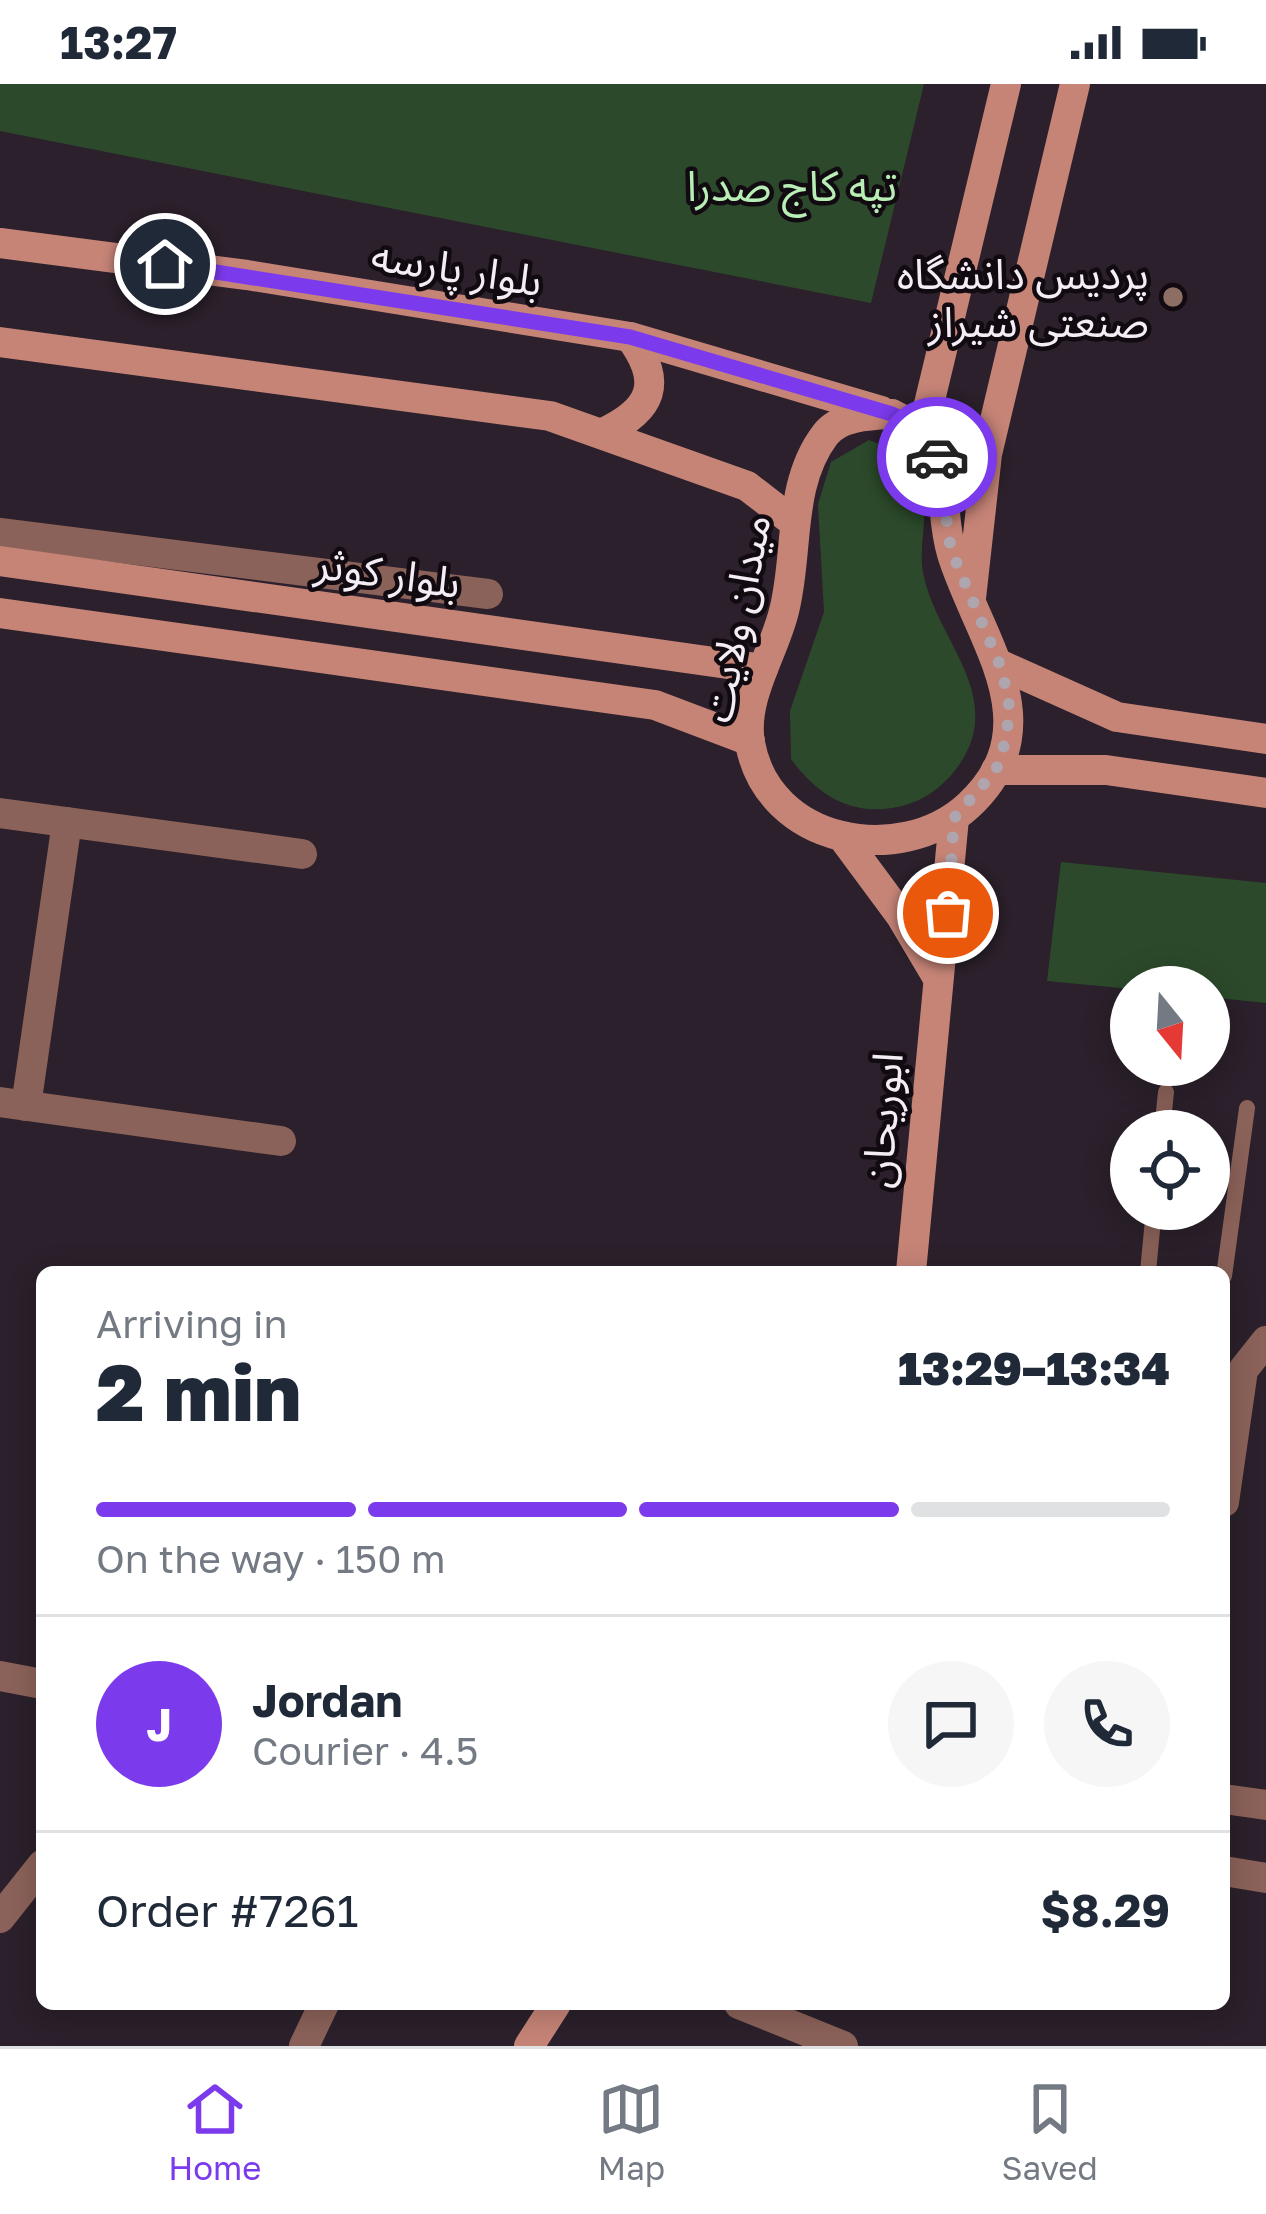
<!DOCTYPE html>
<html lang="en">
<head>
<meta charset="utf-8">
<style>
  :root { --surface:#fff; --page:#f6f6f7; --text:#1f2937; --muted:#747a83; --line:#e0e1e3; --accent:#7c3aed }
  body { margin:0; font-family:"Golos Text","Noto Sans Arabic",sans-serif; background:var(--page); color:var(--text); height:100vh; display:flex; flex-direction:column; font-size:45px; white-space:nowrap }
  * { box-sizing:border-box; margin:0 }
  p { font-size:39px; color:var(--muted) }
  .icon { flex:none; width:66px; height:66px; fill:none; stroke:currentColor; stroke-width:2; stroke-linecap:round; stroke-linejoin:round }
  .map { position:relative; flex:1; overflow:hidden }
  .side { position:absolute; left:36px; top:1182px; width:1194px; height:744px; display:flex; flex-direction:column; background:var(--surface); border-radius:18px; box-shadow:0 6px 30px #0003 }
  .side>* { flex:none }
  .needle { width:78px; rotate:162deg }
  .buttons { position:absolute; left:1110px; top:882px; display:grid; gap:24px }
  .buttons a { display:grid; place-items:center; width:120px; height:120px; border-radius:50%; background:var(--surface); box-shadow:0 6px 30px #0003; font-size:60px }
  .pin { position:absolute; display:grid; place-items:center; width:102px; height:102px; color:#fff; margin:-51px; border:6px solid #fff; border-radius:50%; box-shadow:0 3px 12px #0007 }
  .courier { position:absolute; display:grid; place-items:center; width:120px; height:120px; margin:-60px; border:9px solid #7c3aed; border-radius:50%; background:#fff; color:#222; box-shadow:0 3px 15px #0007 }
  .summary em { font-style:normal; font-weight:800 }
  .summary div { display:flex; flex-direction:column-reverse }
  .summary { display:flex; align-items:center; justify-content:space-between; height:204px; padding:0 60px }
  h1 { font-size:78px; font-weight:800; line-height:90px }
  .bar { display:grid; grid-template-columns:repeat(4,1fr); gap:18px 12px; align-content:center; height:144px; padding:0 60px }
  .bar i { height:15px; border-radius:9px; background:var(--line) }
  .bar .on { background:var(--accent) }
  .bar p { grid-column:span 4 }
  .line { display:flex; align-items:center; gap:30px; padding:0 60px; border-top:3px solid var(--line) }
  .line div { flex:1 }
  .round { display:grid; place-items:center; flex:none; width:126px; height:126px; border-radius:63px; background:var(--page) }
  .status { display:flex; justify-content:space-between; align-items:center; height:84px; padding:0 60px; background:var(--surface); direction:ltr }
  .status svg { height:33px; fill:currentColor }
  .menu { display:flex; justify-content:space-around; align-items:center; height:168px; border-top:3px solid var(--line); background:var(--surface); font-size:33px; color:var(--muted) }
  .menu a { display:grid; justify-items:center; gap:6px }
  .menu .on { color:var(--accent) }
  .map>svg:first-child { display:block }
  .green { fill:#2c4a2b }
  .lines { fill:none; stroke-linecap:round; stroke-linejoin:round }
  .service { stroke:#8b6259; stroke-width:16 }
  .minor { stroke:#8b6259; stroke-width:30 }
  .secondary { stroke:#c68477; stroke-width:30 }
  .done { stroke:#aea5ae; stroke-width:12; stroke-dasharray:0 21.6 }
  .route { stroke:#7c3aed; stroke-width:15 }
  .education-dot { fill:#8d6e63; stroke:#110b11; stroke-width:4.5 }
  .labels { text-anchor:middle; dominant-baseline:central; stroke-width:9; stroke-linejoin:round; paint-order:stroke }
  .park-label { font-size:42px; fill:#b8eeb5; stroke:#110b11 }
  .street-label { font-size:42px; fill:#f5edf5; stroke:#110b11 }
  .poi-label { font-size:42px; fill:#f5edf5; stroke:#110b11; text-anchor:end }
</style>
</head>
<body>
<div class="status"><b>13:27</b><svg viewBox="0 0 49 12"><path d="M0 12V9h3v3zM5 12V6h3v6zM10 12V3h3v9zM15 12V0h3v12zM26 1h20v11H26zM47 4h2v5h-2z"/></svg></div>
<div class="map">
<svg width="1266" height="1962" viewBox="0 0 1266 1962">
  <rect width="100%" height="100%" fill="#2b202b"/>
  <g class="green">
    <path d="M0 0H924L871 219 0 47Z"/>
    <path d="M869 356 915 374C918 389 922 404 924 419 926 443 918 470 924 493 938 557 1006 613 959 681 943 704 920 720 892 724 848 731 816 709 791 675L790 627 824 528 818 420 831 378Z"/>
    <path d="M1061 778 1266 799V919L1209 913V903L1131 905 1047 897Z"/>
  </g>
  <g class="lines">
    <g class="service">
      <path d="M1162 1047 1166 1008"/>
      <path d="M1148 1188 1154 1125"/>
      <path d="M1224 1192 1247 1024"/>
    </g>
    <g class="minor">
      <path d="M0 449 488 510"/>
      <path d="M0 729 302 770"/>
      <path d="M0 1018 281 1057"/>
      <path d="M26 1022 67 738"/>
      <path d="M1224 1418 1243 1286 1266 1257"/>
      <path d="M0 1592 42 1600"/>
      <path d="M1224 1715 1266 1721"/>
      <path d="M1224 1787 1266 1794"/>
      <path d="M0 1834 42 1781"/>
      <path d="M739 1920 843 1962"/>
      <path d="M304 1962 324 1920"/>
    </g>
    <g class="secondary">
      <path d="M0 159 247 191 630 253 881 327"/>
      <path d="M0 258 550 332 747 402 795 439"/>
      <path d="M892 330C961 363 934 410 952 470 978 555 1055 642 968 722 900 784 768 760 750 659 742 614 774 569 784 527 799 469 787 401 825 351 839 332 870 331 892 330Z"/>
      <path d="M923 345 1006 0"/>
      <path d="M603 349C652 326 664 299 630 253"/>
      <path d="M0 477 763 585"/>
      <path d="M971 514 987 370 1075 0"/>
      <path d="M0 529 655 621 750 657"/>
      <path d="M1001 581 1117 633 1266 655"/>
      <path d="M996 686H1106L1266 709"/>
      <path d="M844 755 901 832 936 891"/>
      <path d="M911 1188 954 734"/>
      <path d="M529 1962 556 1920"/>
    </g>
  </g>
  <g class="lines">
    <path class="done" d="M937 373 951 466 1000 581 1009 616 1007 652 996 686 954 734 948 829"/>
    <path class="route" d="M165 180 630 253 892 330 923 345 937 373"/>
  </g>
  <circle class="education-dot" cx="1173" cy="213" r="12"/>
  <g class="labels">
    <g class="park-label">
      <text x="792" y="101">تپه کاج صدرا</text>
    </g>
    <g class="street-label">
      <text transform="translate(457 183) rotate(9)">بلوار پارسه</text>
      <text transform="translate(388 488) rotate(8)">بلوار کوثر</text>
      <text transform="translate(735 534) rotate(-79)">میدان ولایت</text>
      <text transform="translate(881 1036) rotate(-85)">ابوریحان</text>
    </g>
    <g class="poi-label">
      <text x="1149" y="189">پردیس دانشگاه<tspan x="1149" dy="48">صنعتی شیراز</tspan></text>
    </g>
  </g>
</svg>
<div class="buttons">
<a><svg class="needle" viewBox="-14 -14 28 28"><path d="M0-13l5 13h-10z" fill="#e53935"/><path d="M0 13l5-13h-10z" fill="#747a83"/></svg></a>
<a><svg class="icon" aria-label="locate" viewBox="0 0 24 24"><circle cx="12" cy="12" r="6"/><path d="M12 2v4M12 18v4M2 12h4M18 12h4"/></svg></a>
</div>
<div class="pin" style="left:948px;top:829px;background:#ea580c"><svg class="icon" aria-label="bag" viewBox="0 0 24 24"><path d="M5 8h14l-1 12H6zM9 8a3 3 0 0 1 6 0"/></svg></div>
<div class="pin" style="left:165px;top:180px;background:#1f2937"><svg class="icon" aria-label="home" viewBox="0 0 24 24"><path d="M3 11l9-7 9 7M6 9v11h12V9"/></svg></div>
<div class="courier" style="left:937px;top:373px"><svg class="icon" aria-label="car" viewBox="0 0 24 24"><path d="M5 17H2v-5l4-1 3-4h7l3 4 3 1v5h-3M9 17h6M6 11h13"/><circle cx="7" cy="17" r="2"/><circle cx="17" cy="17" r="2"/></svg></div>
<section class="side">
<div class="summary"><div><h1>2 min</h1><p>Arriving in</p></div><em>13:29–13:34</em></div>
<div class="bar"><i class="on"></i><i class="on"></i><i class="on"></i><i></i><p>On the way · 150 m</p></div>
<div class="line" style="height:216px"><b class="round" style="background:var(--accent);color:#fff">J</b><div><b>Jordan</b><p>Courier · 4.5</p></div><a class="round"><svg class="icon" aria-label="chat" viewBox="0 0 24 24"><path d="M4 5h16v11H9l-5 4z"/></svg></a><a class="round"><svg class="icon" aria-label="phone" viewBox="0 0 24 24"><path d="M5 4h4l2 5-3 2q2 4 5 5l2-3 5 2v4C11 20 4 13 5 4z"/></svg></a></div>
<div class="line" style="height:156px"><div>Order #7261</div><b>$8.29</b></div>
</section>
</div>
<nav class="menu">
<a class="on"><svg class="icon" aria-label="home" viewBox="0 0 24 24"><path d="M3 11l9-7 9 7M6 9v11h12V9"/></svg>Home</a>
<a><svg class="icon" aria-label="map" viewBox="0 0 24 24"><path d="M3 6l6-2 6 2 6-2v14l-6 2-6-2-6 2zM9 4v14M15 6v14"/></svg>Map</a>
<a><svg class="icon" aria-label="saved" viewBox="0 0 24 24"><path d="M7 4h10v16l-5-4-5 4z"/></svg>Saved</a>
</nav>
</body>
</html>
